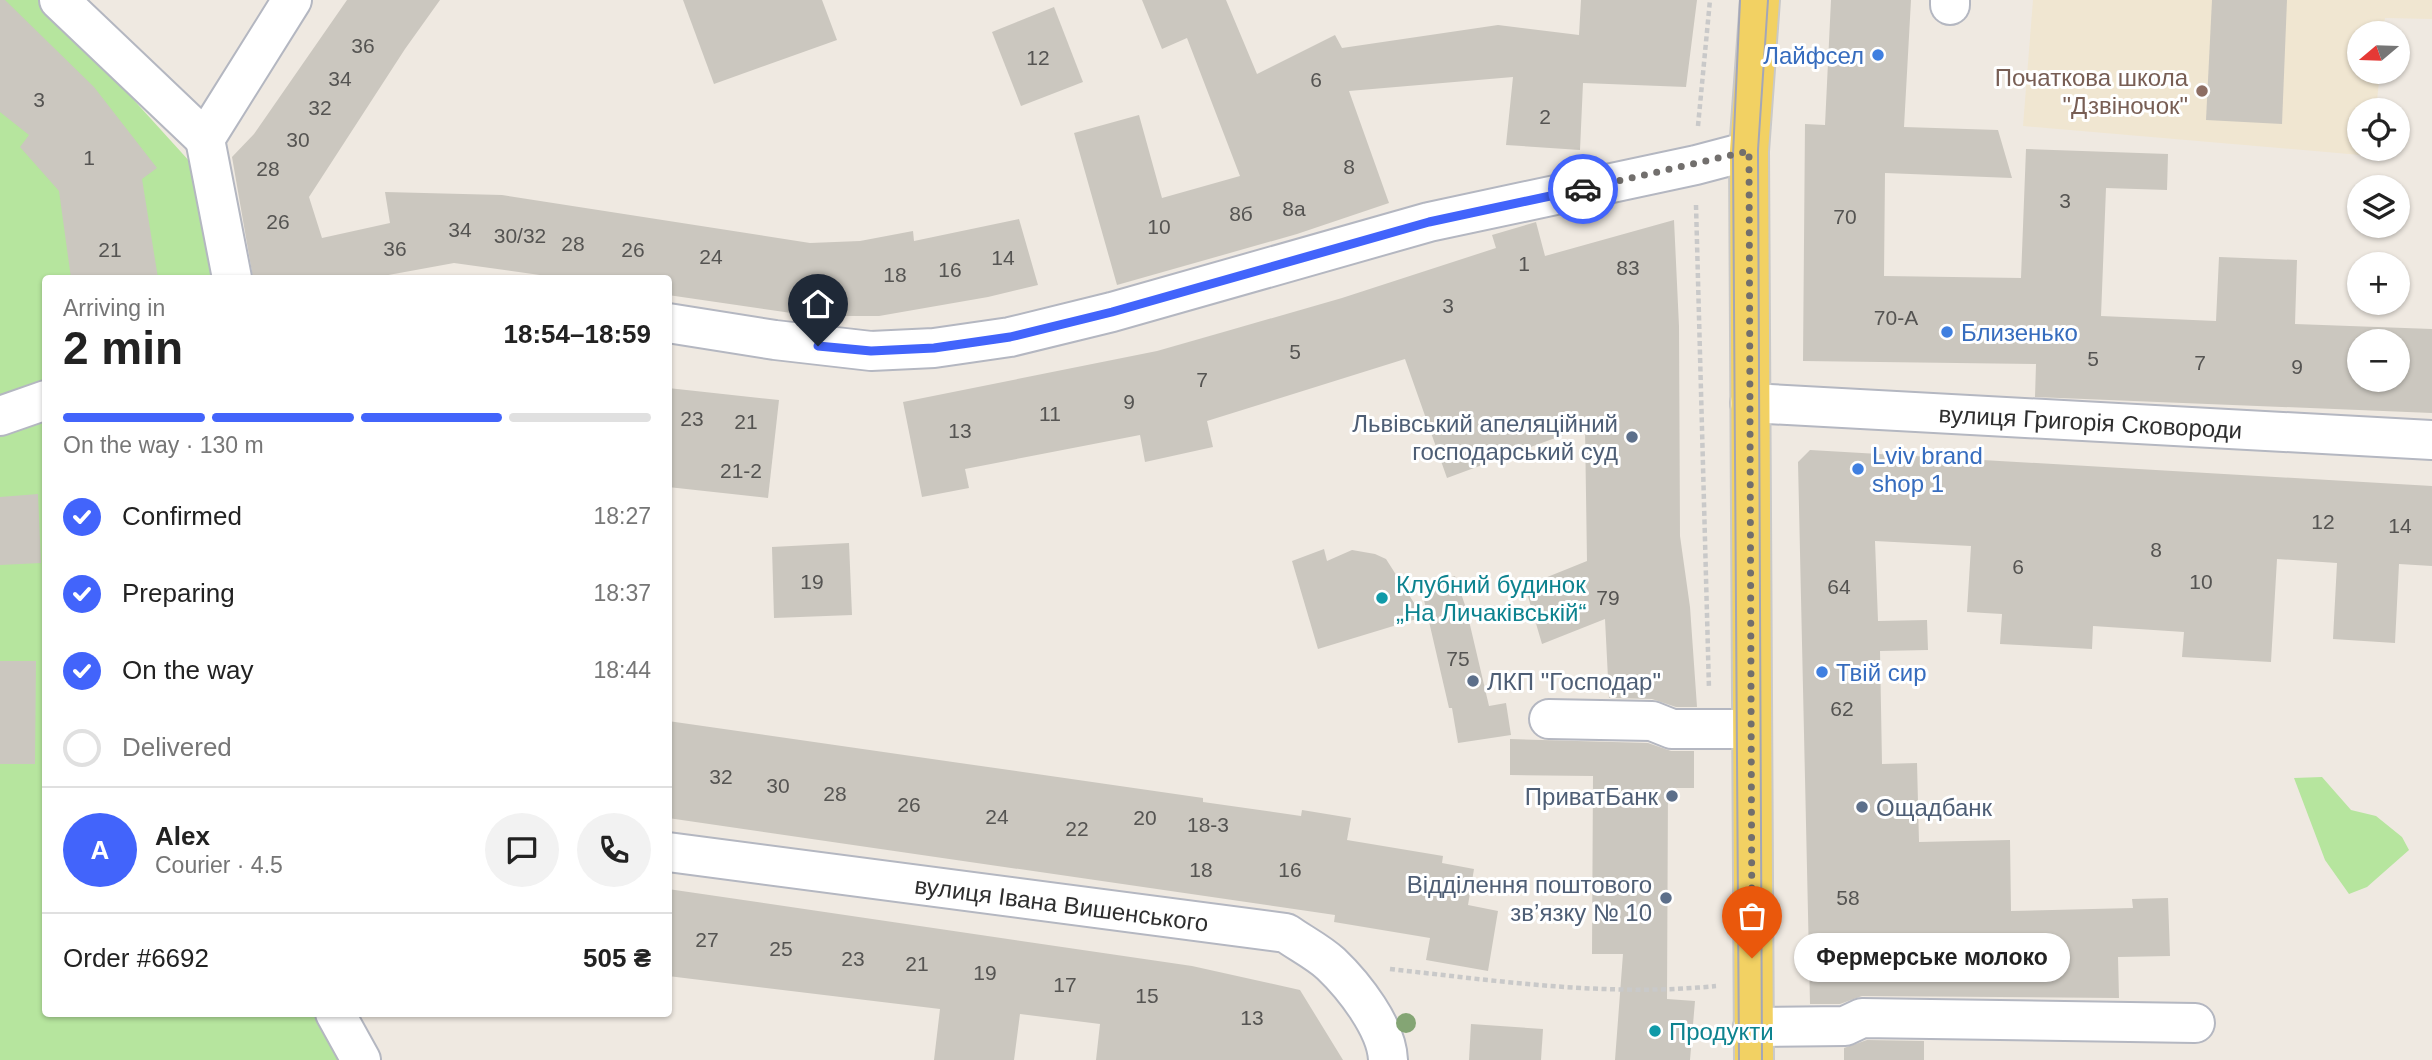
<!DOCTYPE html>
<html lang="en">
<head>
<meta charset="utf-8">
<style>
  :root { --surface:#fff; --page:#f2f2f2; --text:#222; --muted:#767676; --line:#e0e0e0; --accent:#4264fb }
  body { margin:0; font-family:Helvetica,sans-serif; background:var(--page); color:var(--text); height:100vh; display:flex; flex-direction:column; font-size:26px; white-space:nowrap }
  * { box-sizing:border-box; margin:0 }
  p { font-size:23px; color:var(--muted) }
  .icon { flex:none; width:38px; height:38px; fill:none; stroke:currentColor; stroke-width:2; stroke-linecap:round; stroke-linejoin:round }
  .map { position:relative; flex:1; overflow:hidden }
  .side { position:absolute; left:42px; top:275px; width:630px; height:742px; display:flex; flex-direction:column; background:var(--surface); border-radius:7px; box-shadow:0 2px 5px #0004 }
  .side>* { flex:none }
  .needle { width:46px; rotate:251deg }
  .buttons { position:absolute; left:2347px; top:21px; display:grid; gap:14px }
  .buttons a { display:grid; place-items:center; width:63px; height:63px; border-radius:50%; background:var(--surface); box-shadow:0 2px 5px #0004; font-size:35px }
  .pin { position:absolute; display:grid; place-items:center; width:60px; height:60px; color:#fff; margin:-72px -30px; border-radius:50% 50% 50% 0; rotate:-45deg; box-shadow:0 0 7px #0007 }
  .pin .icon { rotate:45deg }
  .courier { position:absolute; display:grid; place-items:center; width:70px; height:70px; margin:-35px; border:5px solid #4264fb; border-radius:50%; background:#fff; color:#222; box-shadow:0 2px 9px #0007 }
  .bubble { position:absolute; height:49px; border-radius:24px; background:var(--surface); box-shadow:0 2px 5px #0004; font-size:23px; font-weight:700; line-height:49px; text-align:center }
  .overview em { font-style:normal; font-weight:700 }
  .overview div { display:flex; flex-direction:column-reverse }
  .overview { display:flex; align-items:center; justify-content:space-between; height:119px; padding:0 21px }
  h1 { font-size:46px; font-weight:700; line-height:52px }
  .bar { display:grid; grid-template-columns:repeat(4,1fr); gap:10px 7px; align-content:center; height:84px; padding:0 21px }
  .bar i { height:9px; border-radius:5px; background:var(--line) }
  .bar .active { background:var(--accent) }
  .bar p { grid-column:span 4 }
  .line { display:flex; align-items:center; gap:18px; padding:0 21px; border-top:2px solid var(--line) }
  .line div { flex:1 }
  .round { display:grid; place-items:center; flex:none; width:74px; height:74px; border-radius:37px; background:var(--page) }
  ol { padding:0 21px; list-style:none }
  li { display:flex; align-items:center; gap:21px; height:77px }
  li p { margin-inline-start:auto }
  li .icon { padding:7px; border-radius:50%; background:var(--accent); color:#fff; stroke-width:4 }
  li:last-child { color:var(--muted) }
  li i { width:38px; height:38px; border:4px solid var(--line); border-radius:50% }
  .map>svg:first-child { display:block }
  .education { fill:#f0e6d1 }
  .green { fill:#b6e59e }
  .building { fill:#cbc7bf; fill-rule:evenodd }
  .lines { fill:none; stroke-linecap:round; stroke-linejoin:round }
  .minor-casing { stroke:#b4b7c1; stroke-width:42 }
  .major-casing { stroke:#c9c9c9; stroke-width:42 }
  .path { stroke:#c9c9c9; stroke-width:4.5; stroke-dasharray:5 3.5; stroke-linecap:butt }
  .minor { stroke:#fff; stroke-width:38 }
  .major { stroke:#f2d163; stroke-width:38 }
  .tram { stroke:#a3a6b8; stroke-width:2 }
  .tree { fill:#84a574 }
  .done { stroke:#726f6d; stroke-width:7; stroke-dasharray:0 12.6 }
  .route { stroke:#4264fb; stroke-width:9 }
  .shop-dot { fill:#3f7fe0; stroke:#fff; stroke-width:2.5 }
  .education-dot { fill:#8d6e63; stroke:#fff; stroke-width:2.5 }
  .service-dot { fill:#5c6f8a; stroke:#fff; stroke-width:2.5 }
  .culture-dot { fill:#0f9aa8; stroke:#fff; stroke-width:2.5 }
  .labels { text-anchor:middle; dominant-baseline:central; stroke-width:6; stroke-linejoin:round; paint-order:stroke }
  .number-label { font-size:21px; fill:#555452 }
  .shop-label { font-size:24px; fill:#366cbe; stroke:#fff; text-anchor:start }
  .education-label { font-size:24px; fill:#785e54; stroke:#fff; text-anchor:end }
  .street-label { font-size:24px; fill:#2e2e2e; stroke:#fff }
  .service-label { font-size:24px; fill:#4e5e75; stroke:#fff; text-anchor:end }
  .culture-label { font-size:24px; fill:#0d838f; stroke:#fff; text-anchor:start }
</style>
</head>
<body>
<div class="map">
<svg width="2432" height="1060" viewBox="0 0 2432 1060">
  <rect width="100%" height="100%" fill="#efe9e1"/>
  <path class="education" d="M2033 0H2432V19L2385 18 2383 33H2359V72H2380L2376 110H2359V149H2373L2372 156 2023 126Z"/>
  <g class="green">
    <path d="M0 0H43L191 163 212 278H46V1013H350L378 1060H0Z"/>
    <path d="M2322 777 2351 810 2376 816 2402 837 2409 850 2367 887 2349 894 2325 860 2294 778Z"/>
  </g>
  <g class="building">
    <path d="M0 0H5L94 87 157 168 142 179 158 278H71L59 191 20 147 29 135 0 112Z"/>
    <path d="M347 0H440L405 49 309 197 322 238 390 223 385 192 502 195 810 243 860 241 913 231 914 241 1019 219 1038 285 988 297 879 316H812L668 295V278H561L454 263 372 278H253L232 157 254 134Z"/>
    <path d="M683 0H822L837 40 714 84Z"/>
    <path d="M1142 0H1226L1257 74 1335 35 1342 48 1498 25 1579 35 1581 0H1697L1686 87 1583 83 1580 150 1506 145 1513 77 1349 91 1389 203 1297 234 1117 285 1074 133 1139 115 1162 198 1240 176 1187 38 1162 49Z"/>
    <path d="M1831 0H1911L1904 127 1998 130 2012 178 1885 173 1884 276 2021 278 2026 149 2168 154 2167 190 2106 188 2101 316 2216 321 2219 257 2297 260 2295 324 2432 329V413L2035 397 2036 364 1803 361 1805 124 1825 125ZM2359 341H2398V380H2359Z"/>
    <path d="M2212 0H2287L2282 124 2206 120Z"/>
    <path d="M1054 7 1083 82 1021 106 992 32Z"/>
    <path d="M1674 220 1679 326 1680 536 1690 607 1697 707H1676L1652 699 1609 698 1605 619 1542 644 1525 586 1587 561 1585 427 1447 478 1405 359 1207 421 1213 447 1145 462 1140 435 965 469 969 488 922 497 903 402 1157 351 1227 331 1342 298 1496 248 1492 235 1536 222 1545 256Z"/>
    <path d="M668 388 779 400 768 498 668 487Z"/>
    <path d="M1810 450 2432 486V566L2399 564 2395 643 2333 639 2337 563 2277 559 2271 662 2182 657 2184 632 2093 626 2092 649 2000 644 2002 614 1967 612 1971 546 1875 541 1878 621 1927 620 1928 650 1880 651 1882 764 1917 763 1919 842 2010 840 2011 911 2133 908 2132 899 2168 898 2170 956 2118 957 2119 998 1862 996 1840 1004H1810L1798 462Z"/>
    <path d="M38 494 41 563 0 565V497Z"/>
    <path d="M849 543 852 615 774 618 772 547Z"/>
    <path d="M1324 549 1327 561 1352 550 1375 554 1386 559 1423 617 1318 649 1292 561Z"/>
    <path d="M1455 576 1466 608 1489 706 1506 703 1511 735 1458 743 1452 708H1449L1421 587Z"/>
    <path d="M0 661H36L35 764H0Z"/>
    <path d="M668 721 1203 798V802L1301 816 1302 810 1351 818 1347 840 1443 856 1442 863 1474 869 1468 905 1498 911 1488 971 1426 960 1430 938 1334 922 1335 915 668 818Z"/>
    <path d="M1510 739 1648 743 1671 751H1694V788H1668L1667 999 1695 1001 1690 1060H1615L1623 954H1592L1593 776 1510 775Z"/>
    <path d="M668 889 1192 966 1300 990 1343 1060H1096L1100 1024 1020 1014 1014 1060H934L940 1009 668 976Z"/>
    <path d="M1471 1024 1543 1029 1541 1060H1469Z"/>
    <path d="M1867 1040 1924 1041V1060H1844V1048Z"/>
  </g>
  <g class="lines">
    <g class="minor-casing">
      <g id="minor">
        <path d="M59 0 205 139"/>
        <path d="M1950 5V0"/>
        <path d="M232 278 205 139 292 0"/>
        <path d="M668 323 775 340 871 351 934 348 1010 337 1112 312 1429 222 1696 165 1749 151"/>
        <path id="s1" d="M1750 403 2432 440"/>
        <path d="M0 416 46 400"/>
        <path d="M1549 719 1652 721 1672 729H1752"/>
        <path id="s2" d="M668 852 1286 933C1300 943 1318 952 1331 964 1354 986 1387 1028 1388 1060"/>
        <path d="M335 1013 361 1060"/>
        <path d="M1753 1027 1845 1026 1862 1018 2195 1023"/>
      </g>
    </g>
    <g class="major-casing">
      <path id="major" d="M1754 1060 1749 151 1760 0"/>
    </g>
    <g class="path">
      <path d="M1698 126 1710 0"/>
      <path d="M1696 205 1709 689"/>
      <path d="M1390 969C1498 981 1608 997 1716 986"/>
    </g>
    <use href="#minor" class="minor"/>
    <use href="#major" class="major"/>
    <g class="tram">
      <path d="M1739 1060 1733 155 1740 0"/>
      <path d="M1762 1060 1758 150 1768 0"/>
    </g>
  </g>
  <circle class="tree" cx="1406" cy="1023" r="10"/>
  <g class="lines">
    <path class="done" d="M1583 189 1749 151 1752 958"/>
    <path class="route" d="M818 346 871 351 934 348 1010 337 1112 312 1429 222 1583 189"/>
  </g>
  <g class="shop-dot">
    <circle cx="1878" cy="55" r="7"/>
    <circle cx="1947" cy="332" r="7"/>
    <circle cx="1858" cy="469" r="7"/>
    <circle cx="1822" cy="672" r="7"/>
  </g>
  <circle class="education-dot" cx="2202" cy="91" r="7"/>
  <g class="service-dot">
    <circle cx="1632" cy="437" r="7"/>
    <circle cx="1473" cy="681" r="7"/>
    <circle cx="1672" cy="796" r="7"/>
    <circle cx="1862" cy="807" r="7"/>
    <circle cx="1666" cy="898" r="7"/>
  </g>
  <g class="culture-dot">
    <circle cx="1382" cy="598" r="7"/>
    <circle cx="1655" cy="1031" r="7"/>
  </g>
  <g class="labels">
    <g class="number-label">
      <text x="363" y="45">36</text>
      <text x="1038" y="57">12</text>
      <text x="340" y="78">34</text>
      <text x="1316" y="79">6</text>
      <text x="39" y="99">3</text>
      <text x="320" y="107">32</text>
      <text x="1545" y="116">2</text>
      <text x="298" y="139">30</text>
      <text x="89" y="157">1</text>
      <text x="1349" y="166">8</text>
      <text x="268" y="168">28</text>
      <text x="2065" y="200">3</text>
      <text x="1294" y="208">8а</text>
      <text x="1241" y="213">8б</text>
      <text x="1845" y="216">70</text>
      <text x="278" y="221">26</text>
      <text x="1159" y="226">10</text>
      <text x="460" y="229">34</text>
      <text x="520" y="235">30/32</text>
      <text x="573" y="243">28</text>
      <text x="395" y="248">36</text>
      <text x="110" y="249">21</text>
      <text x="633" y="249">26</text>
      <text x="711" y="256">24</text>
      <text x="1003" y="257">14</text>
      <text x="1524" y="263">1</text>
      <text x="1628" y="267">83</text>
      <text x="950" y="269">16</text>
      <text x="895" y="274">18</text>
      <text x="1448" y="305">3</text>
      <text x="1896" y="317">70-А</text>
      <text x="1295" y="351">5</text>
      <text x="2093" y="358">5</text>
      <text x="2200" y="362">7</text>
      <text x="2297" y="366">9</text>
      <text x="1202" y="379">7</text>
      <text x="1129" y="401">9</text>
      <text x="1050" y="413">11</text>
      <text x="692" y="418">23</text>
      <text x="746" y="421">21</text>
      <text x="960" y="430">13</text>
      <text x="741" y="470">21-2</text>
      <text x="2323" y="521">12</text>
      <text x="2400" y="525">14</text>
      <text x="2156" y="549">8</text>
      <text x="2018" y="566">6</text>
      <text x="812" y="581">19</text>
      <text x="2201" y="581">10</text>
      <text x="1839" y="586">64</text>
      <text x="1608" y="597">79</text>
      <text x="1458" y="658">75</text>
      <text x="1842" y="708">62</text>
      <text x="721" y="776">32</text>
      <text x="778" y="785">30</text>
      <text x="835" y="793">28</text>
      <text x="909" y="804">26</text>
      <text x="997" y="816">24</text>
      <text x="1145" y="817">20</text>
      <text x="1208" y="824">18-3</text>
      <text x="1077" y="828">22</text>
      <text x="1201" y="869">18</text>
      <text x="1290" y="869">16</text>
      <text x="1848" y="897">58</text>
      <text x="707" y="939">27</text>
      <text x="781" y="948">25</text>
      <text x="853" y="958">23</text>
      <text x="917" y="963">21</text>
      <text x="985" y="972">19</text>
      <text x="1065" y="984">17</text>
      <text x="1147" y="995">15</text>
      <text x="1252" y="1017">13</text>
    </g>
    <g class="shop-label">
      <text x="1864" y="55" text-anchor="end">Лайфсел</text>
      <text x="1961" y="332">Близенько</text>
      <text x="1872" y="455">Lviv brand<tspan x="1872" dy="28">shop 1</tspan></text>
      <text x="1836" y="672">Твій сир</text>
    </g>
    <g class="education-label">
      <text x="2188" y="77">Початкова школа<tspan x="2188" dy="28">"Дзвіночок"</tspan></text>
    </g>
    <g class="street-label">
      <text stroke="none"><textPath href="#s1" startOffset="341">вулиця Григорія Сковороди</textPath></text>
      <text stroke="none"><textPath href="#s2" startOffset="397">вулиця Івана Вишенського</textPath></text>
    </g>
    <g class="service-label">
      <text x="1618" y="423">Львівський апеляційний<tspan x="1618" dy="28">господарський суд</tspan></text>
      <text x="1487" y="681" text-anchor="start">ЛКП "Господар"</text>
      <text x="1658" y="796">ПриватБанк</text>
      <text x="1876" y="807" text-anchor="start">Ощадбанк</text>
      <text x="1652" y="884">Відділення поштового<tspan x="1652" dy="28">зв’язку № 10</tspan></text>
    </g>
    <g class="culture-label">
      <text x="1396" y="584">Клубний будинок<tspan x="1396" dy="28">„На Личаківській“</tspan></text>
      <text x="1669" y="1031">Продукти</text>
    </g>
  </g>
</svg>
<div class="buttons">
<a><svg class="needle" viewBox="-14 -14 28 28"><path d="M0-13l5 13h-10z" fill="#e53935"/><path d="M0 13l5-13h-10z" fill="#767676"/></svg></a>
<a><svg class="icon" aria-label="locate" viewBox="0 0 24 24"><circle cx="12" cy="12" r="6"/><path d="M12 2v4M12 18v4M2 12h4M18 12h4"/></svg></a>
<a><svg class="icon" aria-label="layers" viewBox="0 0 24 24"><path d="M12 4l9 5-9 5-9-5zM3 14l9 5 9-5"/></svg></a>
<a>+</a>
<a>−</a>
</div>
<div class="pin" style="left:1752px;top:958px;background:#ea580c"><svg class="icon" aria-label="bag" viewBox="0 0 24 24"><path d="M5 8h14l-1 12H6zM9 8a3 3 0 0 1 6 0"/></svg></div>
<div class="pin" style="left:818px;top:346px;background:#1f2937"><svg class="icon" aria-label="home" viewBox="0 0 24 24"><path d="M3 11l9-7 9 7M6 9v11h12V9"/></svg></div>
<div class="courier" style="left:1583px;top:189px"><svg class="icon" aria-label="car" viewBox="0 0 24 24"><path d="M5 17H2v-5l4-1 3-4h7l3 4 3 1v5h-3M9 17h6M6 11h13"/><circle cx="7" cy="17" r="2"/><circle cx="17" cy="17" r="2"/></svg></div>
<div class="bubble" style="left:1794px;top:933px;width:276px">Фермерське молоко</div>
<section class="side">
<div class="overview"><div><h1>2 min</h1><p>Arriving in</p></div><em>18:54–18:59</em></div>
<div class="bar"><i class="active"></i><i class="active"></i><i class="active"></i><i></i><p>On the way · 130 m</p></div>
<ol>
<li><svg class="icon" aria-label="check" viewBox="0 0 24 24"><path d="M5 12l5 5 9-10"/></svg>Confirmed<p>18:27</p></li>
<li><svg class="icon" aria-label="check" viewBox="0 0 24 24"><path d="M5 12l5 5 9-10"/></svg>Preparing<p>18:37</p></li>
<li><svg class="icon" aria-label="check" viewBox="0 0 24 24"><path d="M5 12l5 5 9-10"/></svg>On the way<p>18:44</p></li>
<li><i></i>Delivered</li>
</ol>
<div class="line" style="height:126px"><b class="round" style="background:var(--accent);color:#fff">A</b><div><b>Alex</b><p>Courier · 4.5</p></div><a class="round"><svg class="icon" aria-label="chat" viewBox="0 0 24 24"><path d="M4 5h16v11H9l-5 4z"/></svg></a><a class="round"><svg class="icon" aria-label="phone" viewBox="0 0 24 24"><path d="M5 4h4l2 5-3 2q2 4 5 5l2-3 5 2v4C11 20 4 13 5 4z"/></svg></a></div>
<div class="line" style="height:91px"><div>Order #6692</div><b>505 ₴</b></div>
</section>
</div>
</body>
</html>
